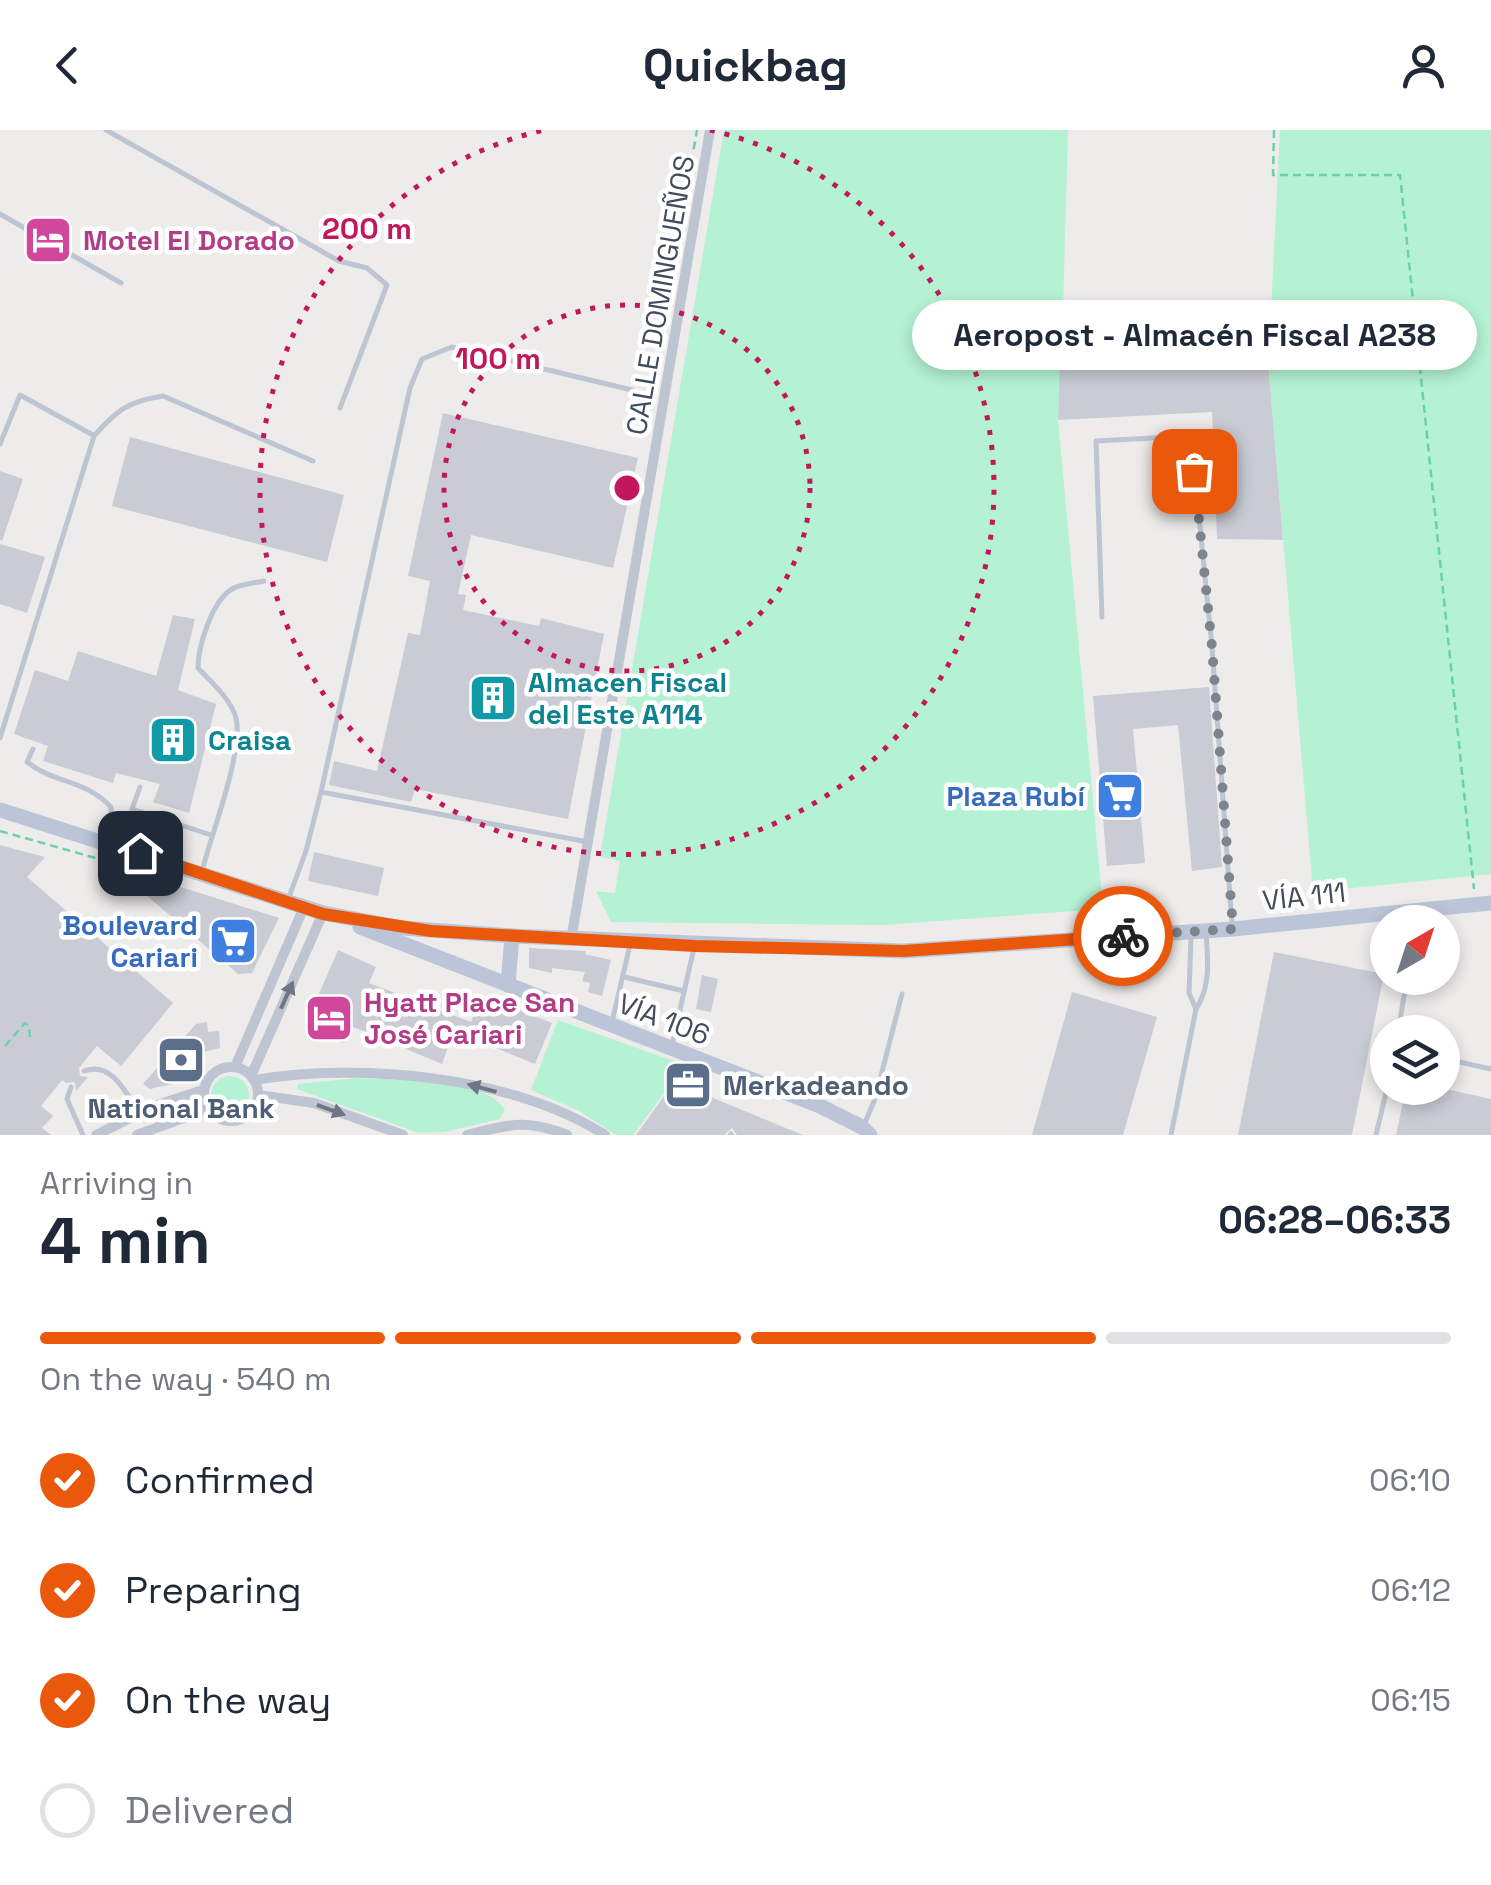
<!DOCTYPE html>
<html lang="en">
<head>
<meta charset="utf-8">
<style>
  :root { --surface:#fff; --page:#f2f2f3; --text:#1f2937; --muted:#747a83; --line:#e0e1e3; --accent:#ea580c }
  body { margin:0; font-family:"Space Grotesk",sans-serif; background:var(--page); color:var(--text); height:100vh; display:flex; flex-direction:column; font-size:38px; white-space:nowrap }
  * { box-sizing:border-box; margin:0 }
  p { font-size:32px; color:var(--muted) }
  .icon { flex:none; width:55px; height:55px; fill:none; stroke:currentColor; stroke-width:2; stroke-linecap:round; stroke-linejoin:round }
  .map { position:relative; height:1005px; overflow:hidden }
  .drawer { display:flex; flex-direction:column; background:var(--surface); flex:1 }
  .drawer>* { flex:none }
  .needle { width:65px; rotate:39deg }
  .tools { position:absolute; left:1370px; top:775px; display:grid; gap:20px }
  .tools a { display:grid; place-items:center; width:90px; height:90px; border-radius:50%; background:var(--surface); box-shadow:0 5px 15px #0003; font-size:50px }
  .pin { position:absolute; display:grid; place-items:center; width:85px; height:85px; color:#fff; margin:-42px; border-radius:20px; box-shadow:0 5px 15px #0006 }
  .courier { position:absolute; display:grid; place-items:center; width:100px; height:100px; margin:-50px; border:8px solid #ea580c; border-radius:50%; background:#fff; color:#222; box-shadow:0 2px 12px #0007 }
  .bubble { position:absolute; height:70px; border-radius:35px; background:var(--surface); box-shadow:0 5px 15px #0003; font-size:32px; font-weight:800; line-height:70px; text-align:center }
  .summary em { font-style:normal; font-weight:800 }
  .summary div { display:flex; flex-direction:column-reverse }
  .summary { display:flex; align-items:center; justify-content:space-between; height:170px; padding:0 40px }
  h1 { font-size:65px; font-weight:800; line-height:75px }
  .bar { display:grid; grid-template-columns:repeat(4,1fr); gap:15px 10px; align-content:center; height:120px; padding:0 40px }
  .bar i { height:12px; border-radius:8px; background:var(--line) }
  .bar .current { background:var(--accent) }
  .bar p { grid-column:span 4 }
  ol { padding:0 40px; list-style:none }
  li { display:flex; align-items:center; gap:30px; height:110px }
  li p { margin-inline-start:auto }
  li .icon { padding:10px; border-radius:50%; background:var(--accent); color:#fff; stroke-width:4 }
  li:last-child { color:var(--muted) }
  li i { width:55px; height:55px; border:5px solid var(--line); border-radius:50% }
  header { display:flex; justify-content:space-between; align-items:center; height:130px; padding:0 40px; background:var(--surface); font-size:45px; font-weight:800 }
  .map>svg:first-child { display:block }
  .green { fill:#b4f2d3 }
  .building { fill:#c9ccd4 }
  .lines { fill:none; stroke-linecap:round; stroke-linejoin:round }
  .path { stroke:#69d2ab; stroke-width:2.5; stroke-dasharray:8 5; stroke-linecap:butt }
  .service { stroke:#bdc5d2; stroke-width:5 }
  .minor { stroke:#bdc5d2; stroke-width:10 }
  .secondary { stroke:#bbc5d7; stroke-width:15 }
  .oneway { fill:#6d7684 }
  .done { stroke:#7e848d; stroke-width:10; stroke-dasharray:0 18 }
  .route { stroke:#ea580c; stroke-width:12 }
  .ring { fill:none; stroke:#c2185b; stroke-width:5; stroke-dasharray:5 10 }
  .labels { text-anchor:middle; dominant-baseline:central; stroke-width:9; stroke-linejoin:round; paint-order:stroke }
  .hotel-label { font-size:28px; font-weight:bold; fill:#b23c85; stroke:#fff; text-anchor:start }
  .street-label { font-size:28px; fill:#424c5a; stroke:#fff }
  .culture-label { font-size:28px; font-weight:bold; fill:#0d838f; stroke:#fff; text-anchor:start }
  .shop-label { font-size:28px; font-weight:bold; fill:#366cbe; stroke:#fff; text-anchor:end }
  .service-label { font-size:28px; font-weight:bold; fill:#4e5e75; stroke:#fff; text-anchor:start }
  .centre { fill:#c2185b; stroke:#fff; stroke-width:5 }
  .ring-label { font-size:30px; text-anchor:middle; font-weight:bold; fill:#c2185b; stroke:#fff; stroke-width:9; stroke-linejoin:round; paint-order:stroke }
</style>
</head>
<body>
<header><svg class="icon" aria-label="back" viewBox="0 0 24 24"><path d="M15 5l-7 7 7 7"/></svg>Quickbag<svg class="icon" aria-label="person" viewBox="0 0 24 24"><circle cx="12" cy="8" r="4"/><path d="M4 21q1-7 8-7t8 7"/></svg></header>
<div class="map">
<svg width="1491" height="1005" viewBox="0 0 1491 1005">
  <rect width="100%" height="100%" fill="#eeebeb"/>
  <g class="green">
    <path d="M724 0H1068L1062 217 1269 221 1280 0H1491V744L1313 762 1268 231 1061 230 1058 290 1103 779 882 795 611 792 596 761 615 763 620 731 600 727Z"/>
    <path d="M558 890 685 935 633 1005H616L579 981 531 960Z"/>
    <circle cx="230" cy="965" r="19"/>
    <path d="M357 948C392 950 487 947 505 980L499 989 445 1002 419 1003 297 959 298 954Z"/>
  </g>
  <g class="building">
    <path d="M1060 230 1268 231 1283 410 1217 409 1212 282 1058 290Z"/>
    <path d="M443 283 638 328 613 438 471 405 458 464 466 465 463 480 539 496 541 488 604 504 568 689 415 659 411 672 329 655 334 631 377 641 408 503 420 505 430 451 408 446Z"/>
    <path d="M130 307 344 365 327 432 112 376Z"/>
    <path d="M0 341 23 349 2 411 0 410Z"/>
    <path d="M0 414 45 427 27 483 0 474Z"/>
    <path d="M173 485 195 489 178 560 216 574 189 683 153 672 160 654 116 643 113 653 43 631 48 616 14 604 35 540 68 551 78 521 156 546Z"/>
    <path d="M1209 557 1222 737 1192 741 1178 595 1133 599 1145 733 1107 736 1093 566Z"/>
    <path d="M0 715 45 727 27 747 173 873 121 936 97 916 79 938 80 946 88 947 76 961 75 952 66 953 62 950 41 976 53 986 42 998 51 1005H0Z"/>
    <path d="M314 722 384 738 378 766 308 751Z"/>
    <path d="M130 741 279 788 252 843 238 844 125 747Z"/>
    <path d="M529 818 586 821 585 824 611 830 602 866 588 862 590 853 582 851 585 842 552 838V843L529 838Z"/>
    <path d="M338 820 376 837 369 853 471 892 478 874 494 880 497 871 552 893 535 934 454 901 442 934 351 896 344 913 305 896Z"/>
    <path d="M1274 822 1384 844 1352 1005H1238Z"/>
    <path d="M702 845 718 849 711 882 696 879Z"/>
    <path d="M1072 862 1157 887 1123 1005H1032Z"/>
    <path d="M207 892 208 902 219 901 220 918 196 924 197 936H191L186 951 150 959 143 954 196 894Z"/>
    <path d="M680 944 699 958 696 961 803 1005H737L732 998 724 1005H636Z"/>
    <path d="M1406 958H1441L1491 969V1005H1396Z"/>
  </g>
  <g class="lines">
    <g class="path">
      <path d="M1274 0 1273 45H1400L1474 759"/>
      <path d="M678 109 697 0"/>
      <path d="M0 701 138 740"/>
      <path d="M5 916 25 893 29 896 30 907"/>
    </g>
    <g class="service">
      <path d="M106 0 339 131 367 138 387 155 340 278"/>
      <path d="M0 84 121 153"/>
      <path d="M0 314 20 265 93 305"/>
      <path d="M1102 487 1096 311 1191 306 1212 517 1232 794"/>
      <path d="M0 608 94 306C117 280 129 271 163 266L313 331"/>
      <path d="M33 619 27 632C55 654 84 649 111 677L110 712"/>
      <path d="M140 657 132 679 211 705"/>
      <path d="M321 662 588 712"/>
      <path d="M202 741C211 705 244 621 236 588 231 569 210 551 198 538 198 516 212 471 232 459 240 454 255 453 264 451"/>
      <path d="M289 767 306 721 321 662 410 258 422 229 452 217 632 260"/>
      <path d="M624 847 684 861"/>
      <path d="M1196 879C1211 856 1208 830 1206 803"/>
      <path d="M612 892 630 815"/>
      <path d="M1398 902 1407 848"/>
      <path d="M672 915 694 818"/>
      <path d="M1442 928 1491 939"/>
      <path d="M84 941C112 931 126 963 139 983"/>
      <path d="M71 957 67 969 83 1005"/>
      <path d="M864 995 875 969 902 864"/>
      <path d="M730 1005 731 1004"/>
      <path d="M1171 1005 1196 879 1189 863 1191 807"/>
      <path d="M1376 1005 1388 954"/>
    </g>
    <g class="minor">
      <path d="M571 810 710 0"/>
      <circle cx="231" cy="964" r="27"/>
      <path d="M235 937 304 777"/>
      <path d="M251 946 323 783"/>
      <path d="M254 950C360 932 513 946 605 1005"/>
      <path d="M258 965 314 973 403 1005"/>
      <path d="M96 1005 157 975 203 960"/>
      <path d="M137 1005 208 979"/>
      <path d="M467 1005C508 995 525 988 567 1005"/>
    </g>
    <g class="secondary">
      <path d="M0 680 323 783 402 798 512 806 903 821 1233 799 1491 773"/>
      <path d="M360 797 820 976 862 997 870 1005"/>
      <path d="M508 855 512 806"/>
    </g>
  </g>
  <defs><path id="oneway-solid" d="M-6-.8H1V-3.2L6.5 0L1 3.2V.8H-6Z" transform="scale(2.5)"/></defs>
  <g class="oneway">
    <use href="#oneway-solid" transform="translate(287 865) rotate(-66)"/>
    <use href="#oneway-solid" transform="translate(482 958) rotate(-165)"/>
    <use href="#oneway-solid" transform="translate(331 980) rotate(20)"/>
  </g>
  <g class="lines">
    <path class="done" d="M1123 806 1233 799 1212 517 1194 341"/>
    <path class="route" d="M140 723 323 784 431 801 695 816 903 821 1123 806"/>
  </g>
  <g class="ring">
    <circle cx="627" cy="358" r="183"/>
    <path d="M710 0A367 367 0 1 1 544 0"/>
  </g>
  <defs>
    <g id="hotel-square" transform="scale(2.5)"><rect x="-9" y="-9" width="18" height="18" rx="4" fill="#d1479c" stroke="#fff"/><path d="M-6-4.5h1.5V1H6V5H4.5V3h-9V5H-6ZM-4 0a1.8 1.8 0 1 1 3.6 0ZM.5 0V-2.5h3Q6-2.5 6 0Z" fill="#fff"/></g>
    <g id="building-square" transform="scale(2.5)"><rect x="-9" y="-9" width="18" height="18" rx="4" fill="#0f9aa8" stroke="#fff"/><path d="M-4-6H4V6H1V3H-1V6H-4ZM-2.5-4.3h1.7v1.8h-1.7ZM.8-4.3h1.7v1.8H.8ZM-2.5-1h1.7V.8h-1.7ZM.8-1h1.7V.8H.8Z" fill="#fff"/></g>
    <g id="supermarket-square" transform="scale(2.5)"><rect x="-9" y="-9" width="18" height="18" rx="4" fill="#3f7fe0" stroke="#fff"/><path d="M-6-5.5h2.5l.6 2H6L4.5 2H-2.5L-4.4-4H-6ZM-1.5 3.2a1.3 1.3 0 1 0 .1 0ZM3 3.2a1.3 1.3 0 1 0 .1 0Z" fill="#fff"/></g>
    <g id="bank-square" transform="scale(2.5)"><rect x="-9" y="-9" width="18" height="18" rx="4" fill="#5c6f8a" stroke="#fff"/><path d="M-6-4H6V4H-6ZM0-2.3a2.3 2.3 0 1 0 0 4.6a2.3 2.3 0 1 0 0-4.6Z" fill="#fff"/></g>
    <g id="office-square" transform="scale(2.5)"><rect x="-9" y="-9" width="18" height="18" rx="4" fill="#5c6f8a" stroke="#fff"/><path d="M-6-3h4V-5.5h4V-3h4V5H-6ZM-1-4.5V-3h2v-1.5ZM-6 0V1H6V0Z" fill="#fff"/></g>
  </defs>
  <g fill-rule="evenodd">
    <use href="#hotel-square" x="48" y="110"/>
    <use href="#building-square" x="493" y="568"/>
    <use href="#building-square" x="173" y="610"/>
    <use href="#supermarket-square" x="1120" y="666"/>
    <use href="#supermarket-square" x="233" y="811"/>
    <use href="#hotel-square" x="329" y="888"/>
    <use href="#bank-square" x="181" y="930"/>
    <use href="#office-square" x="688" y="955"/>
  </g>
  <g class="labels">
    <g class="hotel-label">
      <text x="83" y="110">Motel El Dorado</text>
      <text x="364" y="872">Hyatt Place San<tspan x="364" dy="32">José Cariari</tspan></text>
    </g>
    <g class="street-label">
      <text transform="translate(660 165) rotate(-80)">CALLE DOMINGUEÑOS</text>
      <text transform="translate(1304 766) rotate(-6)">VÍA 111</text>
      <text transform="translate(664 889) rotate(21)">VÍA 106</text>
    </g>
    <g class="culture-label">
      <text x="528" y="552">Almacen Fiscal<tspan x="528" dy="32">del Este A114</tspan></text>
      <text x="208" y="610">Craisa</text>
    </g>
    <g class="shop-label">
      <text x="1085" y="666">Plaza Rubí</text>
      <text x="198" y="795">Boulevard<tspan x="198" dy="32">Cariari</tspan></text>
    </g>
    <g class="service-label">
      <text x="723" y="955">Merkadeando</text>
      <text x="181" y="978" text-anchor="middle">National Bank</text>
    </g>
  </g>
  <circle cx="627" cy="358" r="15" class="centre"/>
  <g class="ring-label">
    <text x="367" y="109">200 m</text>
    <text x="498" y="239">100 m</text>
  </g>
</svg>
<div class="tools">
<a><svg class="needle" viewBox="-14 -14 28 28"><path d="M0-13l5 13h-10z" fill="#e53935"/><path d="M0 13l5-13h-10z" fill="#747a83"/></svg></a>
<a><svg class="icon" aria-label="layers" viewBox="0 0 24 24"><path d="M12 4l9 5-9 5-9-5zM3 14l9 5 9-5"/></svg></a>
</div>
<div class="pin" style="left:1194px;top:341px;background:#ea580c"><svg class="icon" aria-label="bag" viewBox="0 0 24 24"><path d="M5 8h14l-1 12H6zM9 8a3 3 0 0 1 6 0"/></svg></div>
<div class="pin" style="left:140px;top:723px;background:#1f2937"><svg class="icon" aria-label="home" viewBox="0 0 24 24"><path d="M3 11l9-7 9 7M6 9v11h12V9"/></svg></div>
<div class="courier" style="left:1123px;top:806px"><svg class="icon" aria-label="bike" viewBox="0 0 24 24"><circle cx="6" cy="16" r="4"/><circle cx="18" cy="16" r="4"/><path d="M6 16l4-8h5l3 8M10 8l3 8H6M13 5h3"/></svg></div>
<div class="bubble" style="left:912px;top:170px;width:565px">Aeropost - Almacén Fiscal A238</div>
</div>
<section class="drawer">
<div class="summary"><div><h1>4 min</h1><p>Arriving in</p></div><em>06:28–06:33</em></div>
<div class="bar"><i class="current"></i><i class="current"></i><i class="current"></i><i></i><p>On the way · 540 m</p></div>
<ol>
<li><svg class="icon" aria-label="check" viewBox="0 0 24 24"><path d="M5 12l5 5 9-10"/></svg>Confirmed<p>06:10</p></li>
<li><svg class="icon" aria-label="check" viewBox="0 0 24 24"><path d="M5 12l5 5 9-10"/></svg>Preparing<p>06:12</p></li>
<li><svg class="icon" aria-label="check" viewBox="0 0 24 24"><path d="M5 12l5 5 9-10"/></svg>On the way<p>06:15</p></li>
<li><i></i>Delivered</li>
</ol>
</section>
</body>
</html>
